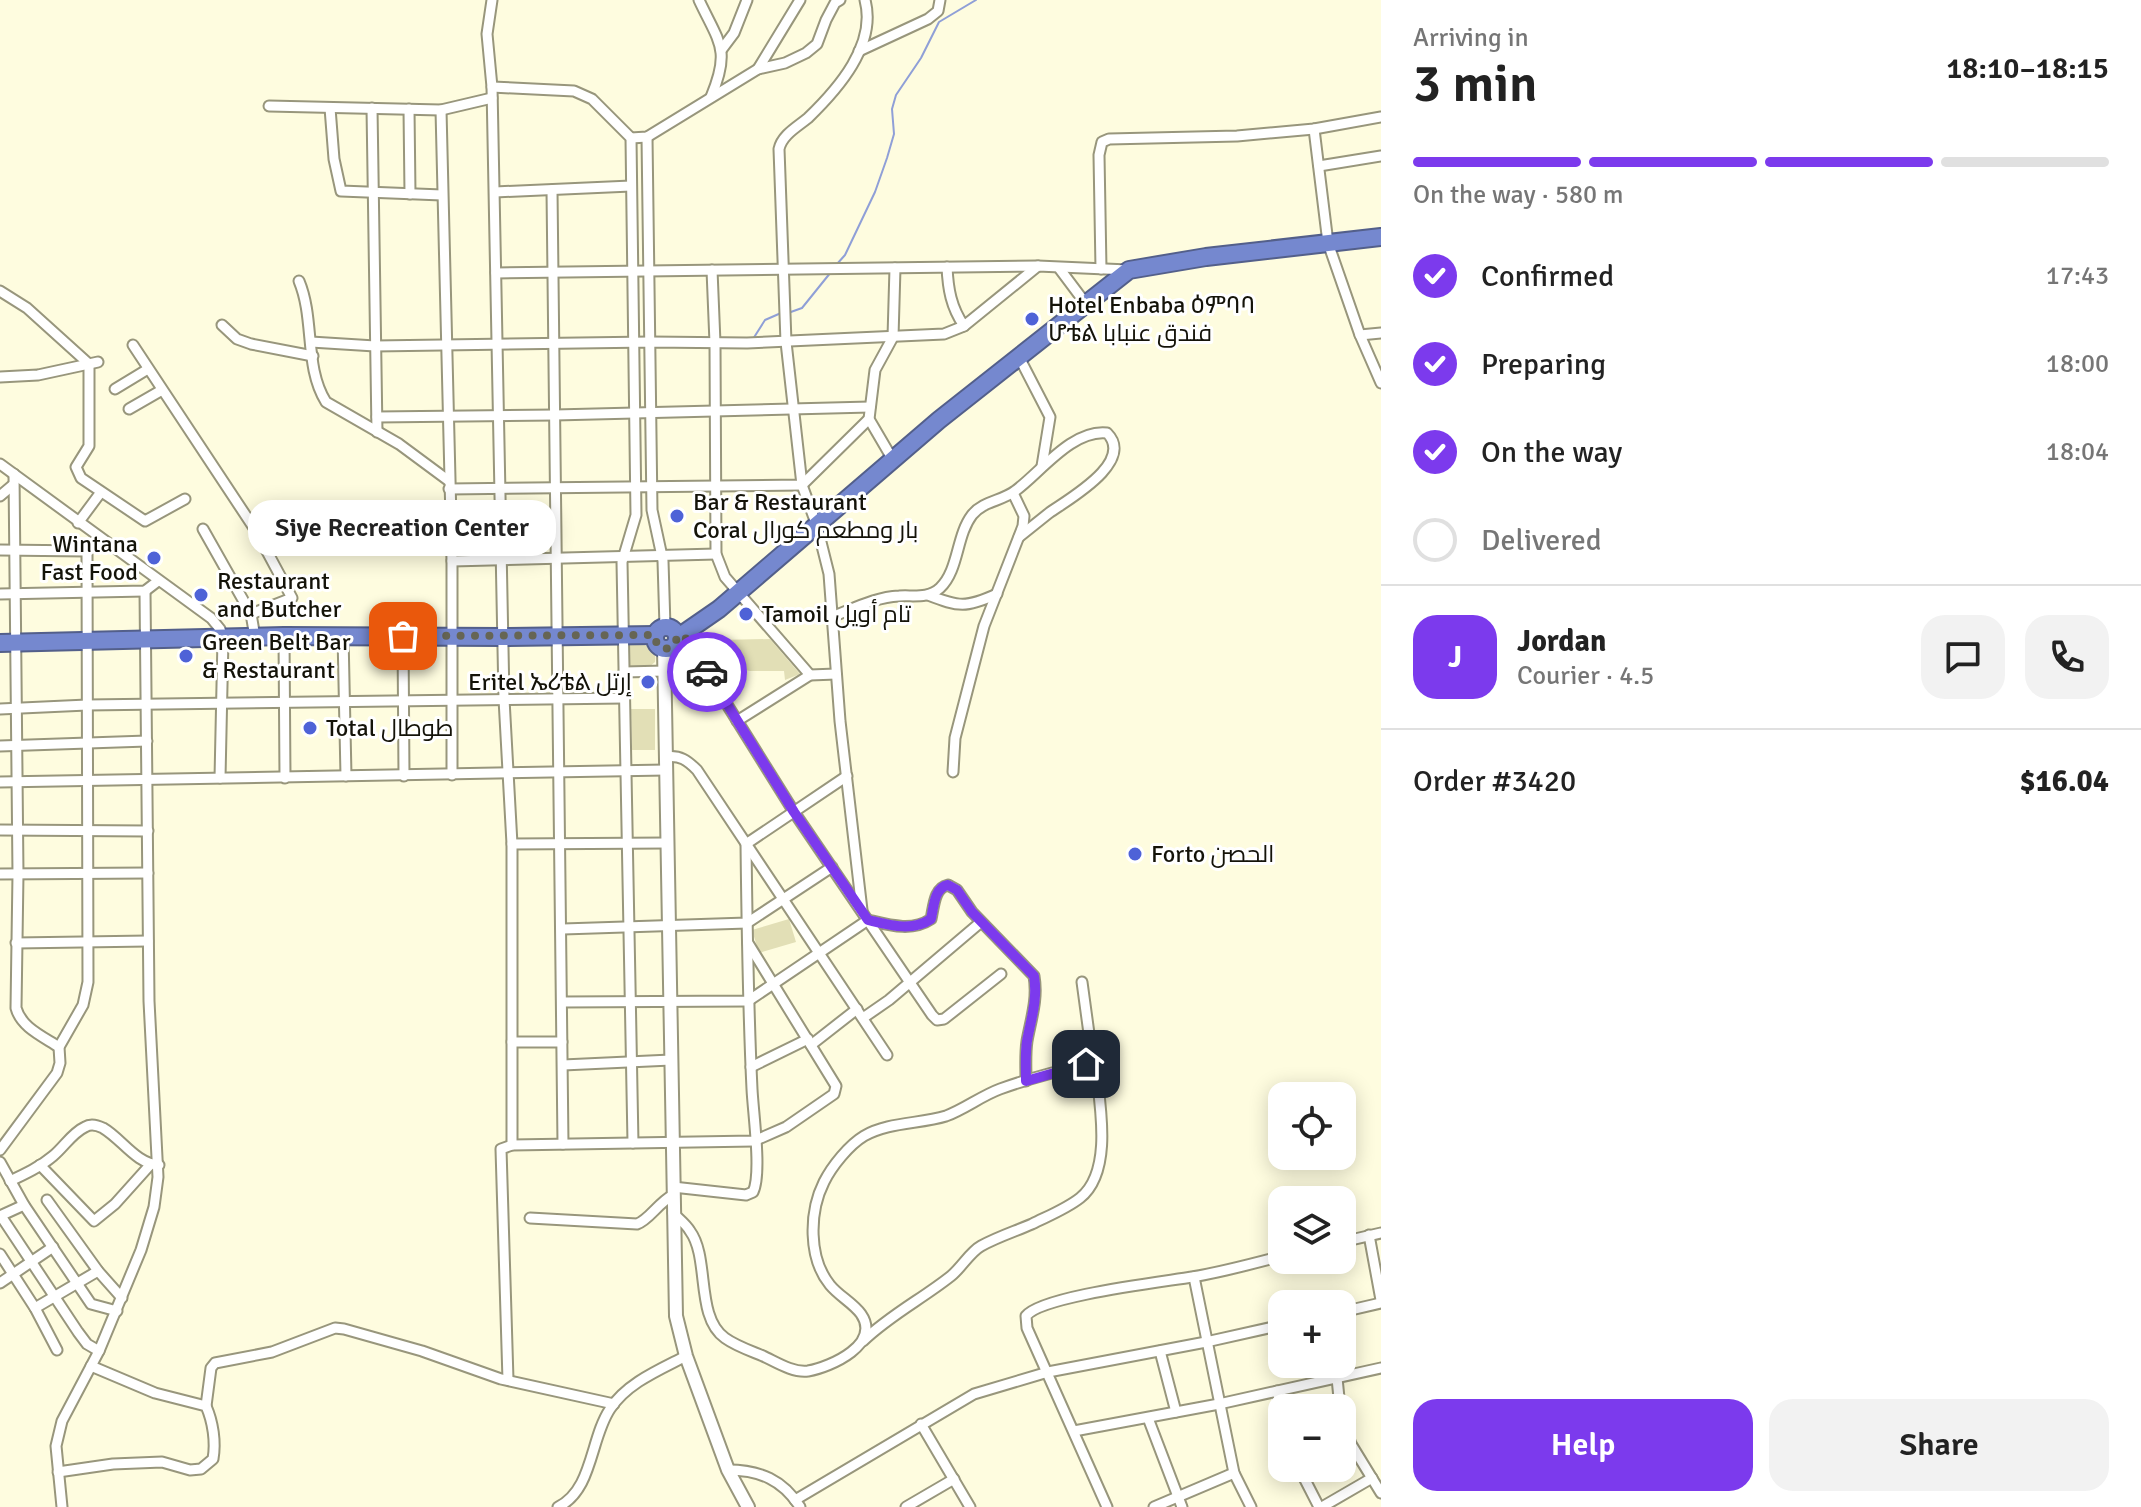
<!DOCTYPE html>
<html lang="en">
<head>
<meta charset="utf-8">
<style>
  :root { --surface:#fff; --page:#f2f2f2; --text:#222; --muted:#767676; --line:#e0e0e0; --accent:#7c3aed }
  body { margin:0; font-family:Signika,Cairo,"Noto Sans Ethiopic",sans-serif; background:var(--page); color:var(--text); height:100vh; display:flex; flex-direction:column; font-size:30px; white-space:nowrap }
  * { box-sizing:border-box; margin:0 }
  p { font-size:26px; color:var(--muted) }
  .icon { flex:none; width:44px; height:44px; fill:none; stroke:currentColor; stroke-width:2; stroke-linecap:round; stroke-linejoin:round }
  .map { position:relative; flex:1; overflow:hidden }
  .drawer { display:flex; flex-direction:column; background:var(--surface); width:760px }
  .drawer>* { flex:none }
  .tools { position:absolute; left:1268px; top:1082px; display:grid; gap:16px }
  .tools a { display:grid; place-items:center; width:88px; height:88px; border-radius:16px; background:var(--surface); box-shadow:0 4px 20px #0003; font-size:40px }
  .pin { position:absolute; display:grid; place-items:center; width:68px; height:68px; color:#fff; margin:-34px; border-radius:16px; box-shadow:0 4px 12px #0006 }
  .courier { position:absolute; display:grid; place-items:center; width:80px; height:80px; margin:-40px; border:6px solid #7c3aed; border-radius:50%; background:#fff; color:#222; box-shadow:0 2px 10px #0007 }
  .bubble { position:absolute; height:56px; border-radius:24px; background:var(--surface); box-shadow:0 4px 20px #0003; font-size:26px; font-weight:600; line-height:56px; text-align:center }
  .headline em { font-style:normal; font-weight:600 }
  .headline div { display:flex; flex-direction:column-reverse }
  .headline { display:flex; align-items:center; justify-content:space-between; height:136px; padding:0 32px }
  h1 { font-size:52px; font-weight:600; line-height:60px }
  .bar { display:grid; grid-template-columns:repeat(4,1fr); gap:12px 8px; align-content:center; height:96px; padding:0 32px }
  .bar i { height:10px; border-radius:6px; background:var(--line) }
  .bar .on { background:var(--accent) }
  .bar p { grid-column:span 4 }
  .line { display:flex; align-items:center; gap:20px; padding:0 32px; border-top:2px solid var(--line) }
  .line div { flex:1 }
  .round { display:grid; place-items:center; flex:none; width:84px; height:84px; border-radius:24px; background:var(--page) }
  ol { padding:0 32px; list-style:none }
  li { display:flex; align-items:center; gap:24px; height:88px }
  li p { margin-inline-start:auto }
  li .icon { padding:8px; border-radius:50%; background:var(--accent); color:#fff; stroke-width:4 }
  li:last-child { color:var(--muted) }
  li i { width:44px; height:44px; border:4px solid var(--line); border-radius:50% }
  .action { display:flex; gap:16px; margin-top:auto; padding:16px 32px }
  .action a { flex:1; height:92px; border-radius:24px; background:var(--accent); color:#fff; font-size:32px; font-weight:600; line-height:92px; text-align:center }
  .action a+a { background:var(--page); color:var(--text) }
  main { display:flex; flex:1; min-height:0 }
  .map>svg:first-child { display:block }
  .green { fill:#e2dfb6 }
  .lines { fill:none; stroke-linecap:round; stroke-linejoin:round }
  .stream { stroke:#8f9fd7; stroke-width:2 }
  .street-casing { stroke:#98967c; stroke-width:13 }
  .secondary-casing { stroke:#98967c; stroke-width:16 }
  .highway-casing { stroke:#535f8a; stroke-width:20 }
  .street { stroke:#fff; stroke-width:9 }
  .secondary { stroke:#fff; stroke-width:12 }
  .highway { stroke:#7588cf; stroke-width:16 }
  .done { stroke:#666554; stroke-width:8; stroke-dasharray:0 14.4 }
  .route { stroke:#7c3aed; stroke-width:10 }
  .poi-dot { fill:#4e62d7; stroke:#fff; stroke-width:3 }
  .labels { text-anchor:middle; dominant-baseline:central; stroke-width:6; stroke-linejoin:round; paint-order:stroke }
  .poi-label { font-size:24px; fill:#141309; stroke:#fff; text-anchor:start }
</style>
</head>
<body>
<main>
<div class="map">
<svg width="1381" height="1507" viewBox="0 0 1381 1507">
  <rect width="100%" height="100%" fill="#fefcdf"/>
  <g class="green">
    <path d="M770 639 800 674 785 680 784 671H750L730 667 729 673 718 671 717 640Z"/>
    <path d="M642 644C651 647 657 652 655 662L649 667 630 668V645Z"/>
    <path d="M631 709H655V750H632Z"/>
    <path d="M789 919 796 942 759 953 752 930Z"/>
  </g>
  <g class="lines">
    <g class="stream">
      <path d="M837 264 845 255 875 192 887 158 894 134 892 109 896 95 921 58 939 22 976 0"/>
      <path d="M788 313 802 308 831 272"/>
      <path d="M753 339 765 320 781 313"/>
    </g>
    <g class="street-casing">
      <g id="street">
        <path d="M492 0 487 34 492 87 504 699 512 844V1145"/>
        <path d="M699 0C719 43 731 49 711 97"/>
        <path d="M722 49 734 33 747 0"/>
        <path d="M859 51 928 19 938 11 940 0"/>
        <path d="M758 69 800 0"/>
        <path d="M492 87 574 91 592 99 631 138 636 515 622 562 633 1143"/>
        <path d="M269 106 441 110 492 98"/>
        <path d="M330 108 334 159 341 191 442 195"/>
        <path d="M372 108 377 432"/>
        <path d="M409 109 410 194"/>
        <path d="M441 110 452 561V775"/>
        <path d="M1314 129 1328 243 1360 335 1381 383"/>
        <path d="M647 137 652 510 663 561 665 627"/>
        <path d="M631 138 647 137 758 69 785 63 806 53 817 44 826 20 835 3 840 0"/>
        <path d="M1319 166 1381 156"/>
        <path d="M552 190 563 1144"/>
        <path d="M495 192 631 186"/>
        <path d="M947 267C948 289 951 307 964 326L1038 266"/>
        <path d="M1059 268 1086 304"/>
        <path d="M1101 269 1099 155 1102 142 1109 139 1237 136 1314 129 1381 117"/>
        <path d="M712 270 715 343 716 554 725 577 810 675"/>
        <path d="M496 273 1038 266 1128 270"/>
        <path d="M299 281C315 319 304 367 326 402L399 444 449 481"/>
        <path d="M0 291 27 308 89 364V446L76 467 81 478 145 521 185 499"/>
        <path d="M222 325 237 339 251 344 313 356"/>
        <path d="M1360 335 1381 333"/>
        <path d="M311 342 375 346 650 342 747 343 944 334 964 326"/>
        <path d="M133 345 256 531 292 598 251 614"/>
        <path d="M1019 357 1050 417 1042 466"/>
        <path d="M0 377 38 375 98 362"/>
        <path d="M115 389 148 369"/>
        <path d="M129 409 162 390"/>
        <path d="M377 417 555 415 870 407"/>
        <path d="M893 460 869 419 875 370 893 337 895 268"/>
        <path d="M0 464 211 618 220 629 223 639 220 778"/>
        <path d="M14 474 18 874 16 1008C21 1027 42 1036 59 1047"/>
        <path d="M449 489 802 485 869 419"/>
        <path d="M0 496 13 485"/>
        <path d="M78 523 101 492"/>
        <path d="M203 529 251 614 255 637"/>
        <path d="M0 550 87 551"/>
        <path d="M452 561 716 554"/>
        <path d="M0 594 145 591 158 581"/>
        <path d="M928 595C959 607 966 608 997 594"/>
        <path d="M834 616C855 608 876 597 899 596 913 595 928 599 940 588 959 570 956 536 972 515 983 501 1002 501 1015 491 1040 473 1072 429 1107 433 1136 462 1067 500 1049 513 1039 521 1029 529 1019 537"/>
        <path d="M683 634 794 812 932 1015 937 1020 944 1019 1001 974"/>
        <path d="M343 635 346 776"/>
        <path d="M284 636 285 778"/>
        <path d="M403 636 404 776"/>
        <path d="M624 672 665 671"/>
        <path d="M0 709 87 705 624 698"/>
        <path d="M737 721 810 675 836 674"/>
        <path d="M0 746 147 741"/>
        <path d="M666 757C680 755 687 760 697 770L887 1055"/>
        <path d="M953 772 955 738 984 626 1023 526 1024 516 1013 493"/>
        <path d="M0 782 666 770"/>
        <path d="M0 830 148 831"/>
        <path d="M512 844 667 843"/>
        <path d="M0 874 148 873"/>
        <path d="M862 910 840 721 829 574 817 526 802 485 786 342 779 149C782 135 797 127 808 118 838 89 877 45 865 0"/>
        <path d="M563 929 747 923 832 867"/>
        <path d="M16 943 148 941"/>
        <path d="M563 1002 748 1001 868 920C889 925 912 932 931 919 934 906 934 888 948 885L957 890 972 912 1034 976C1038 999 1031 1019 1027 1041 1025 1054 1026 1068 1026 1081"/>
        <path d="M863 1018 889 1000 981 922"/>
        <path d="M512 1042H562"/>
        <path d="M811 1045 857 1009"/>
        <path d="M563 1065 671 1060"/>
        <path d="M751 1067 808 1039"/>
        <path d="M0 1150 57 1073 60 1063 59 1047 83 1005 88 982 87 551 99 537"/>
        <path d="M0 1162 24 1205 91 1304 117 1311"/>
        <path d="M40 1165 94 1221 115 1204 150 1165"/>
        <path d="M10 1181C25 1174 40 1167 53 1156 64 1147 72 1133 85 1127 91 1123 97 1125 103 1128 122 1139 136 1164 159 1165"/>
        <path d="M673 1187 746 1195 753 1192C762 1174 753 1112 752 1089 748 1007 747 926 746 844L847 776"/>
        <path d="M47 1200 98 1271 122 1298"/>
        <path d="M673 1213C679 1219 686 1224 690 1231 710 1258 695 1317 725 1338 736 1346 751 1351 763 1356 776 1362 793 1373 808 1371 831 1367 882 1344 861 1314 853 1303 839 1296 830 1285 808 1258 809 1212 824 1182 832 1166 849 1145 864 1136 888 1122 920 1124 946 1116 965 1109 981 1096 1000 1089 1030 1078 1062 1070 1093 1063L1082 982"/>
        <path d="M0 1216 24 1205"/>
        <path d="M1 1216 78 1332 87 1344 99 1351"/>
        <path d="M530 1218 637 1224C649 1220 658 1203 673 1195"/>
        <path d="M1369 1235 1381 1300"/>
        <path d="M1342 1242 1381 1233"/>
        <path d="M0 1254 35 1308 57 1350"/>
        <path d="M1194 1277 1234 1473 1251 1507"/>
        <path d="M0 1283 53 1247"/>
        <path d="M35 1308 98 1271"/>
        <path d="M1342 1312 1381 1303"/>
        <path d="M863 1341C890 1315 922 1299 951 1276 962 1267 970 1252 981 1246 997 1237 1016 1231 1032 1224 1048 1216 1066 1209 1080 1198 1113 1172 1100 1105 1096 1069L1093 1063"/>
        <path d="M1160 1351 1176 1412"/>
        <path d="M1337 1378 1340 1408"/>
        <path d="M508 1380 501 1149 512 1145 754 1141 786 1127 834 1094 836 1086 748 943"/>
        <path d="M1277 1391 1282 1411"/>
        <path d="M206 1406 211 1368 215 1363 272 1352 335 1328 344 1329 422 1351 501 1379 614 1404"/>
        <path d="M1148 1418 1182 1507"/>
        <path d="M1342 1419 1351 1444 1381 1493"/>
        <path d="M921 1424 970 1507"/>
        <path d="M1074 1431 1219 1404 1381 1368"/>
        <path d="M1299 1468 1319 1507"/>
        <path d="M728 1470C760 1470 783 1480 800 1507"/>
        <path d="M58 1472 113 1464 162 1462 190 1470 201 1469 213 1459C216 1442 213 1422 206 1406L155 1393 91 1366"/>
        <path d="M795 1500 974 1394 1048 1372 1206 1342 1282 1325"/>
        <path d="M62 1507 56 1446 62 1421 99 1351 141 1250 154 1207 158 1177 149 1001 145 591"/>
        <path d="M558 1507C593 1490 590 1439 610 1409 627 1383 659 1370 686 1356"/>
        <path d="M906 1507 954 1479"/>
        <path d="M1107 1507 1027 1328 1026 1316C1041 1296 1162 1282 1192 1277 1222 1272 1252 1264 1282 1256"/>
        <path d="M1154 1507 1234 1473"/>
        <path d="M1322 1507 1372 1478"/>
      </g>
    </g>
    <g class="secondary-casing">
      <path id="secondary" d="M664 649 676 1316 686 1356 728 1470 748 1507"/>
    </g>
    <g class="highway-casing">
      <g id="highway">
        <circle cx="666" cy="638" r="11"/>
        <path d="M677 638 719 609 939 420 1129 270 1206 257 1381 237"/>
        <path d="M0 643 284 636 504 637 655 635"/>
      </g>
    </g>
    <use href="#street" class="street"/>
    <use href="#secondary" class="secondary"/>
    <use href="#highway" class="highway"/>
  </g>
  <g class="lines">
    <path class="done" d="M403 636 655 635 657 646 664 649 673 647 677 638 683 634 707 672"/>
    <path class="route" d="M707 672 794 812 868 920C889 925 912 932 931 919 934 906 934 888 948 885L957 890 972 912 1034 976C1038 999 1031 1019 1027 1041 1025 1054 1026 1068 1026 1081L1086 1064"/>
  </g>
  <g class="poi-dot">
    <circle cx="1032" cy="319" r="8"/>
    <circle cx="677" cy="516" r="8"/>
    <circle cx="154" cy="558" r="8"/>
    <circle cx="201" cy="595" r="8"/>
    <circle cx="746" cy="614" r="8"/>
    <circle cx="186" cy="656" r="8"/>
    <circle cx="648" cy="682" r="8"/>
    <circle cx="310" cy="728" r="8"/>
    <circle cx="1135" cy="854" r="8"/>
  </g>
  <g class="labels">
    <g class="poi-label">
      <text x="1048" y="305">Hotel Enbaba ዕምባባ<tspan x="1048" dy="28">ሆቴል فندق عنبابا</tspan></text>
      <text x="693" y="502">Bar &amp; Restaurant<tspan x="693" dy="28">Coral بار ومطعم كورال</tspan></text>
      <text x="138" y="544" text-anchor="end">Wintana<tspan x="138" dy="28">Fast Food</tspan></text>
      <text x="217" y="581">Restaurant<tspan x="217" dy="28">and Butcher</tspan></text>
      <text x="762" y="614">Tamoil تام أويل</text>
      <text x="202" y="642">Green Belt Bar<tspan x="202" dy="28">&amp; Restaurant</tspan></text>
      <text x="632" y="682" text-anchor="end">Eritel ኤሪቴል إرتل</text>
      <text x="326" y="728">Total طوطال</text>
      <text x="1151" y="854">Forto الحصن</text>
    </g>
  </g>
</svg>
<div class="tools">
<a><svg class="icon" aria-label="locate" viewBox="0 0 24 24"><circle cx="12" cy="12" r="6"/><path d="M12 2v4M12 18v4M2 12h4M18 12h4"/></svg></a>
<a><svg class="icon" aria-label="layers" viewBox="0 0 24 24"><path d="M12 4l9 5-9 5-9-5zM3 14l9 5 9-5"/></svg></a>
<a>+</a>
<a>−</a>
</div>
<div class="pin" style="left:403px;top:636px;background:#ea580c"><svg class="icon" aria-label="bag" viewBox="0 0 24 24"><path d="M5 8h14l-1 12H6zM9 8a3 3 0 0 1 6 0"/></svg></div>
<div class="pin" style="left:1086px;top:1064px;background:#1f2937"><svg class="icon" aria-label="home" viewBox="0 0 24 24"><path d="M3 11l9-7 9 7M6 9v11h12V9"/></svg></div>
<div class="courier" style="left:707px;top:672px"><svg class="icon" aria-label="car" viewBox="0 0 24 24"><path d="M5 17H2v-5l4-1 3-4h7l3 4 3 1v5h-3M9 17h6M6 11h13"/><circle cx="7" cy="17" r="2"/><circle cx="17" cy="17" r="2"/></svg></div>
<div class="bubble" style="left:248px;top:500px;width:308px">Siye Recreation Center</div>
</div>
<section class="drawer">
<div class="headline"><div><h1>3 min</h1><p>Arriving in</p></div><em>18:10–18:15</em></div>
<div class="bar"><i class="on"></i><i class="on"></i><i class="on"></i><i></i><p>On the way · 580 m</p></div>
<ol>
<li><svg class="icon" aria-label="check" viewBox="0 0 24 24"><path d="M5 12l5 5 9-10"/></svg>Confirmed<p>17:43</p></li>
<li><svg class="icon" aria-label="check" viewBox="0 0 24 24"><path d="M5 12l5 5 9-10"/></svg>Preparing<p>18:00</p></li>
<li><svg class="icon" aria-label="check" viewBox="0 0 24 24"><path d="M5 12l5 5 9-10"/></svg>On the way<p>18:04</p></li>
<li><i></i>Delivered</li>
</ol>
<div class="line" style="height:144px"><b class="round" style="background:var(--accent);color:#fff">J</b><div><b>Jordan</b><p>Courier · 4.5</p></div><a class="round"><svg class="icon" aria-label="chat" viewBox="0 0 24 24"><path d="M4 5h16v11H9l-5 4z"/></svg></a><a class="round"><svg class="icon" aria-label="phone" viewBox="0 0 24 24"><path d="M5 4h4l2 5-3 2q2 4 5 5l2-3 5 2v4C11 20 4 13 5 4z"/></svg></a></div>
<div class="line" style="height:104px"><div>Order #3420</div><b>$16.04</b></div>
<div class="action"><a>Help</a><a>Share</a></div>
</section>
</main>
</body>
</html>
